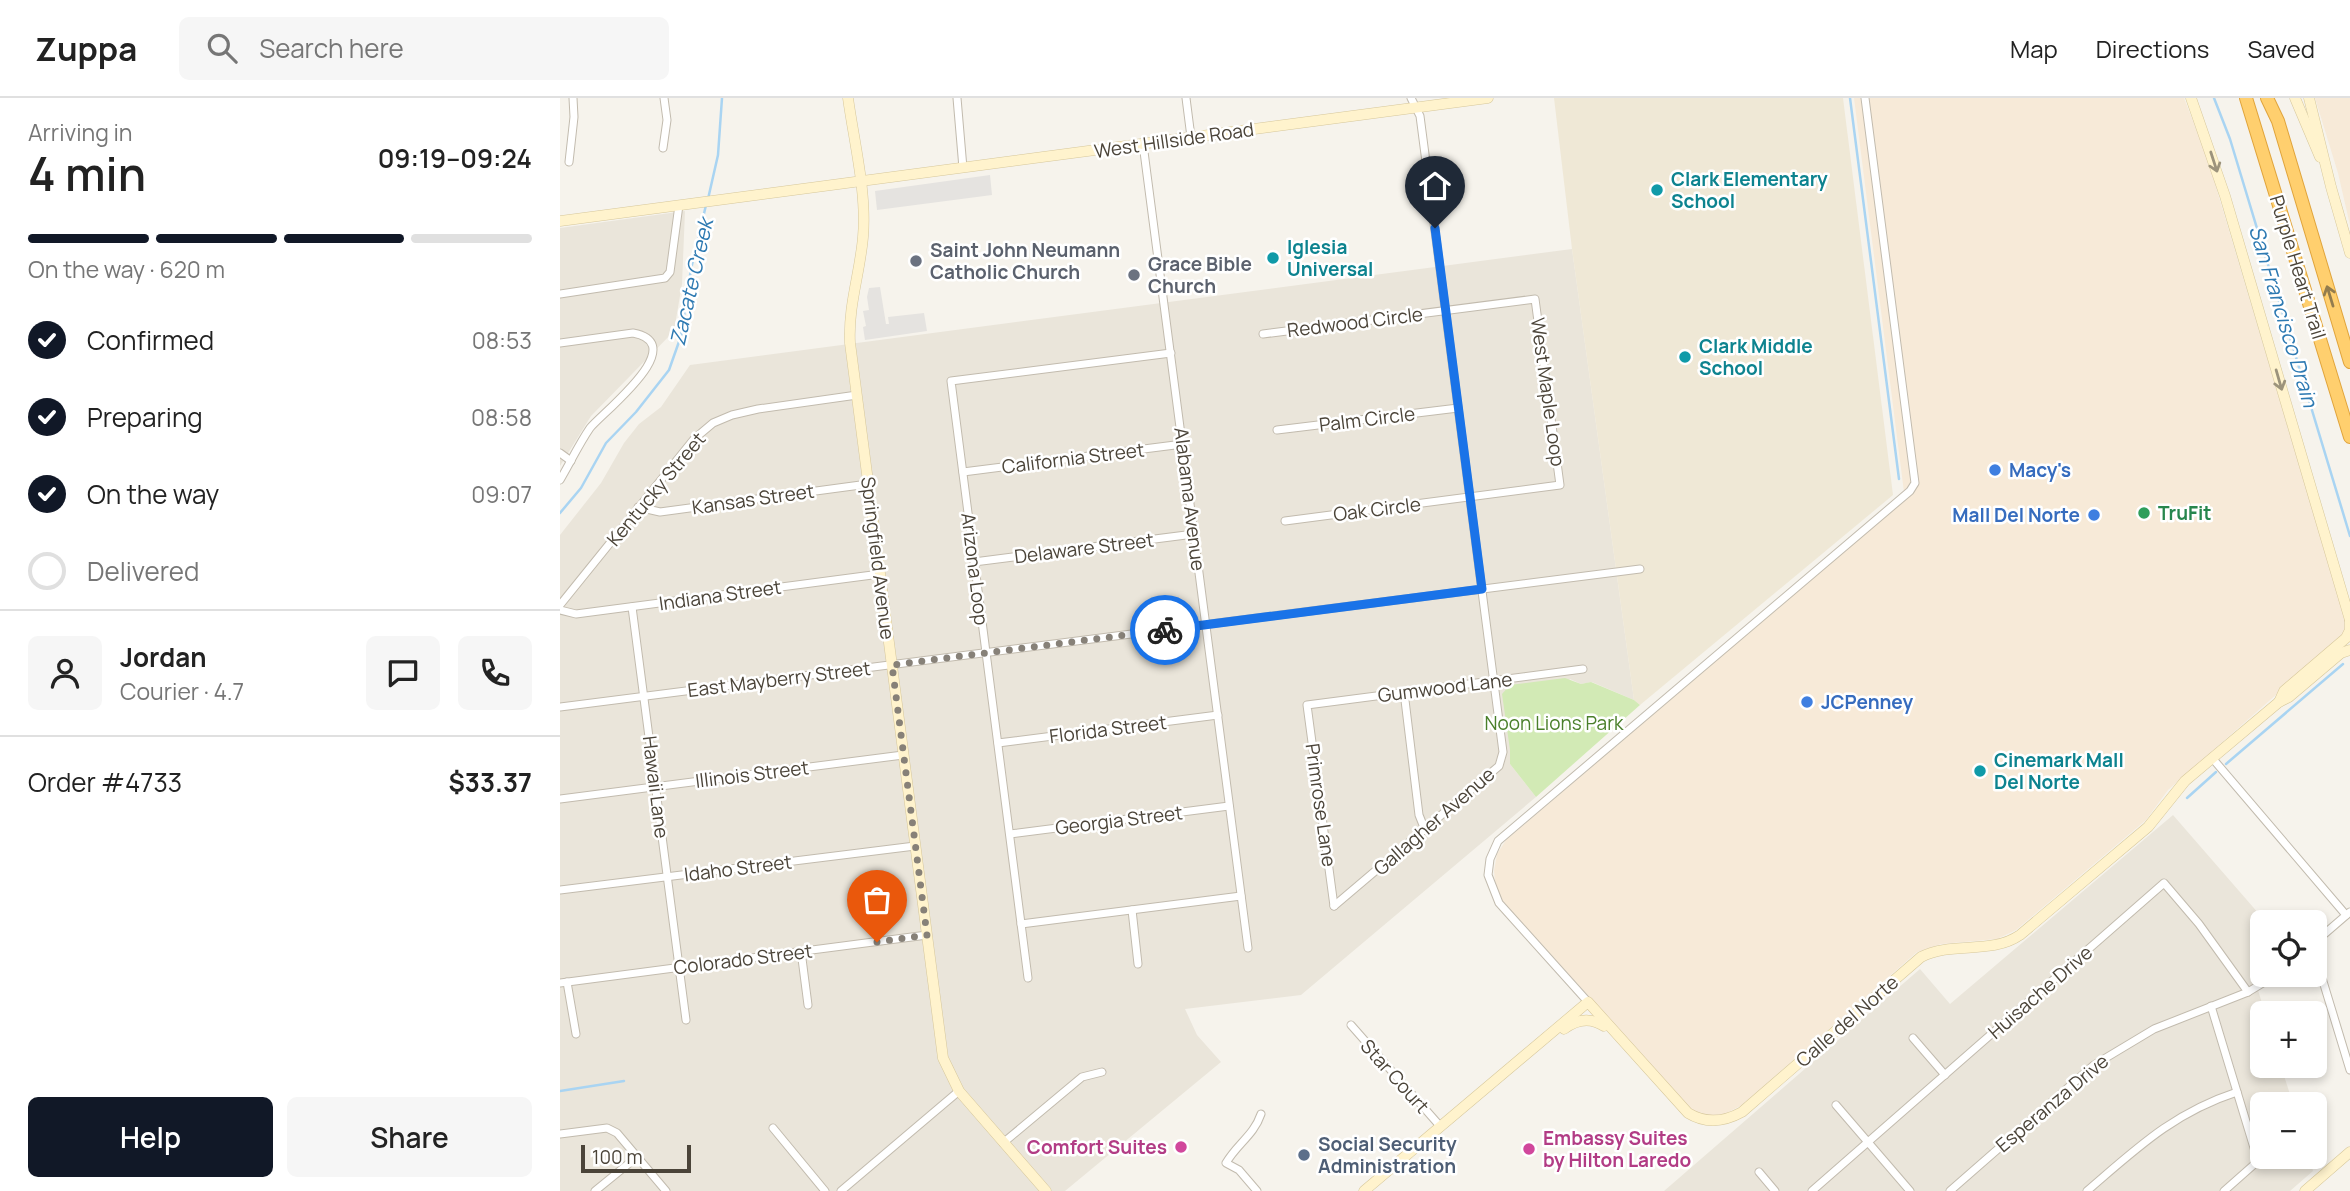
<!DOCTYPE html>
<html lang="en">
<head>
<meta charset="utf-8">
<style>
  :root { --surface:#fff; --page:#f6f6f6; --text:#222; --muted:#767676; --line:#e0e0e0; --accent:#111827 }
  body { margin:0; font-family:Manrope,sans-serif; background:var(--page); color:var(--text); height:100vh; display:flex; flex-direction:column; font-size:26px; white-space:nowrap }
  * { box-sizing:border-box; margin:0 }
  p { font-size:23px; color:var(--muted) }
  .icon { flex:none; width:38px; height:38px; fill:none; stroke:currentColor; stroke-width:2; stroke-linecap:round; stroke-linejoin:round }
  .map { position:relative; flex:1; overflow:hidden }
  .sheet { display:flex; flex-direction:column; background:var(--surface); width:560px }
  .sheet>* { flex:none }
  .buttons { position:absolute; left:1690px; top:812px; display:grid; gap:14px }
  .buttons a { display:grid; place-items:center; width:77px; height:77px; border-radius:10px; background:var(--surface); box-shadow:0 4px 10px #0003; font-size:35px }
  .scale { position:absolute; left:21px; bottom:18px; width:110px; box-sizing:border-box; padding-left:7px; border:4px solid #4b4439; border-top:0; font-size:19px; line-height:24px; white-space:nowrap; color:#4b4439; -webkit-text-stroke:5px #fff; paint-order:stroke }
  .pin { position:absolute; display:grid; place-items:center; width:60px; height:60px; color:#fff; margin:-72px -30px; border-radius:50% 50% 50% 0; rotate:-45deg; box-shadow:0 0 7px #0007 }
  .pin .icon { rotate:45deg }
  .courier { position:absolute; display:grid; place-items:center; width:70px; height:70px; margin:-35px; border:5px solid #1a73e8; border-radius:50%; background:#fff; color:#222; box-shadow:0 2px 9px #0007 }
  .headline em { font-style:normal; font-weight:600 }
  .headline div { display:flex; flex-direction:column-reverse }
  .headline { display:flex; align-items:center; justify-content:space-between; height:119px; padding:0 28px }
  h1 { font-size:46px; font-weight:600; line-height:52px }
  .bar { display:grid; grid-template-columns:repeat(4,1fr); gap:10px 7px; align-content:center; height:84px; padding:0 28px }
  .bar i { height:9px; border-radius:5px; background:var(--line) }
  .bar .active { background:var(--accent) }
  .bar p { grid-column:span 4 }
  .line { display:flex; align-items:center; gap:18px; padding:0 28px; border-top:2px solid var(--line) }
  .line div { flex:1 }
  .round { display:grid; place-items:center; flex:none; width:74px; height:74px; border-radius:10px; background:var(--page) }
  ol { padding:0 28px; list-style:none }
  li { display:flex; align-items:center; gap:21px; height:77px }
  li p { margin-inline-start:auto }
  li .icon { padding:7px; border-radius:50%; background:var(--accent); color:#fff; stroke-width:4 }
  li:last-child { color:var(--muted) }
  li i { width:38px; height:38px; border:4px solid var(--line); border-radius:50% }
  .primary-button { display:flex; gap:14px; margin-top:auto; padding:14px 28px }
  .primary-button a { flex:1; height:80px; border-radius:10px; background:var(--accent); color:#fff; font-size:28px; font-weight:600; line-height:80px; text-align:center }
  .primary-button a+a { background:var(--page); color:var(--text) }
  header { display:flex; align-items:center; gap:42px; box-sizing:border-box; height:98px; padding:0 35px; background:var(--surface); border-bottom:2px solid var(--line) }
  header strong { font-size:33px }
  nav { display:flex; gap:38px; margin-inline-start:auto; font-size:24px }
  .search { width:490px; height:63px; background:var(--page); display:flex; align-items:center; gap:18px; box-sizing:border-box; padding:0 24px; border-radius:10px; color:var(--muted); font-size:26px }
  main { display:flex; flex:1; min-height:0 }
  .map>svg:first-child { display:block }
  .residential { fill:#eae5da }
  .commercial { fill:#f7ead8 }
  .education { fill:#efe8d6 }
  .green { fill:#d2eab5 }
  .parking { fill:#e5e3e0 }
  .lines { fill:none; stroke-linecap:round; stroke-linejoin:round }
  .stream { stroke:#a9d4f2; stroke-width:2.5 }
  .street-casing { stroke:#c2bbae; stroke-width:9 }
  .secondary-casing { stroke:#d6c79b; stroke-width:11 }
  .highway-casing { stroke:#e0a43c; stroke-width:14 }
  .street { stroke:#fff; stroke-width:7 }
  .secondary { stroke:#fff3cd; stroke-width:10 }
  .highway { stroke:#ffcf6e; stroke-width:12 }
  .oneway { stroke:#9c937c }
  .oneway2 { stroke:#937c4e }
  .done { stroke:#878178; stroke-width:7; stroke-dasharray:0 12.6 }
  .route { stroke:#1a73e8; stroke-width:9 }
  .culture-dot { fill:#0f9aa8; stroke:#fff; stroke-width:2.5 }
  .worship-dot { fill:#6b7280; stroke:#fff; stroke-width:2.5 }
  .shop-dot { fill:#3f7fe0; stroke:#fff; stroke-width:2.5 }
  .leisure-dot { fill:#2e9e5b; stroke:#fff; stroke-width:2.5 }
  .hotel-dot { fill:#d1479c; stroke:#fff; stroke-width:2.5 }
  .service-dot { fill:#5c6f8a; stroke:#fff; stroke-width:2.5 }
  .labels { text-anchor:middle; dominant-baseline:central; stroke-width:5; stroke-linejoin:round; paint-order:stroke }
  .street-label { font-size:19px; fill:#4b4439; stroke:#fff }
  .culture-label { font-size:19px; font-weight:bold; fill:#0d838f; stroke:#fff; text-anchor:start }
  .worship-label { font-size:19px; font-weight:bold; fill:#5b616d; stroke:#fff; text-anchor:start }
  .shop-label { font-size:19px; font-weight:bold; fill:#366cbe; stroke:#fff; text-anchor:start }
  .leisure-label { font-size:19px; font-weight:bold; fill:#27864d; stroke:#fff; text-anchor:start }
  .park-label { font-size:19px; fill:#4a7f2a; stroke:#fff }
  .hotel-label { font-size:19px; font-weight:bold; fill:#b23c85; stroke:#fff; text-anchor:start }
  .service-label { font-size:19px; font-weight:bold; fill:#4e5e75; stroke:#fff; text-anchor:start }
  .water-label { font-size:21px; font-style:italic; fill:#2e7ab2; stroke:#fff }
</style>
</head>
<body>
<header>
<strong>Zuppa</strong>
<div class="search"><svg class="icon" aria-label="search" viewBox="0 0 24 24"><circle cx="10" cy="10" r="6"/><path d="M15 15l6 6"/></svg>Search here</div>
<nav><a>Map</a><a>Directions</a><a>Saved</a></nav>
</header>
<main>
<section class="sheet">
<div class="headline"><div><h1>4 min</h1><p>Arriving in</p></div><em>09:19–09:24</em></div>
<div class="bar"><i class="active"></i><i class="active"></i><i class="active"></i><i></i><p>On the way · 620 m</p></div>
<ol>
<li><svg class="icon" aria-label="check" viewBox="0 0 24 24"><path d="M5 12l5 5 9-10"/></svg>Confirmed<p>08:53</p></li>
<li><svg class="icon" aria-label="check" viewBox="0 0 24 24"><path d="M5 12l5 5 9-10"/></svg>Preparing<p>08:58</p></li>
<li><svg class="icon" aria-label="check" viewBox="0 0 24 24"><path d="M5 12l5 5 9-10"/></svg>On the way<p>09:07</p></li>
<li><i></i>Delivered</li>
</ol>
<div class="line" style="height:126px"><a class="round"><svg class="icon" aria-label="person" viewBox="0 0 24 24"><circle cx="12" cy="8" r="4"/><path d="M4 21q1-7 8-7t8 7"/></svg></a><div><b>Jordan</b><p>Courier · 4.7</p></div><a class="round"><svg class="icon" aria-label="chat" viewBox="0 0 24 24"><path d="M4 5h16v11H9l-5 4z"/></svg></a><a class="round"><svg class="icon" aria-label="phone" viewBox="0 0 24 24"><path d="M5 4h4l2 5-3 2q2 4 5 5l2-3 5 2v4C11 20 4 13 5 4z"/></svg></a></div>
<div class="line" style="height:91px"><div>Order #4733</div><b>$33.37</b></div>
<div class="primary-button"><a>Help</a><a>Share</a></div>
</section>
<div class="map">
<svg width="1790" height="1093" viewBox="0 0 1790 1093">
  <rect width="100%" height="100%" fill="#f6f3ec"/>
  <g class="residential">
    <path d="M125 113 122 186 114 233 31 318 0 368V130Z"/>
    <path d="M1012 151 1074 602 1032 584 1021 586 1010 581 950 652V666L976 699 741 897 625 911 637 937 661 964 505 1093H0V437L41 385 64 345 79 326 101 309 130 267Z"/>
    <path d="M1613 717 1706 824H1703V872L1694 879 1705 915H1703V968H1721L1733 1006H1703V1059H1749L1753 1073 1730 1093H1104L1360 871 1390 906Z"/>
  </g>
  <g class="commercial">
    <path d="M1294 0H1624L1647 59 1788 530 1786 535 1608 692 1586 722 1456 832 1437 841 1381 846 1357 854 1182 1007 1165 1016 1151 1018 1132 1013 941 801 936 791 934 773 937 756 946 742 1345 402Z"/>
    <path d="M1755 0H1790V127L1778 75Z"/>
  </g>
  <path class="education" d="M994 0H1283L1333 397 1080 607 1074 602 1012 151Z"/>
  <path class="green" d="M1005 580 1021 586 1031 584 1074 602 1080 607 976 699 950 666V652L942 596 950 587Z"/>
  <g class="parking">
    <path d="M430 77 432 97 317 112 315 93Z"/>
    <path d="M320 189 326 226H329L328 219 364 215 367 233 305 242 303 229 306 228 303 213 309 212 307 199 309 190Z"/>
  </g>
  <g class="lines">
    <g class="stream">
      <path d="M1290 0 1339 381"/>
      <path d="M1654 0 1670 41 1790 438"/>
      <path d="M148 101 158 57 162 0"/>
      <path d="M0 415 21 390 46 345 76 314 109 272 121 238 131 171 146 107"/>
      <path d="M1666 666 1783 566"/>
      <path d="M1627 700 1656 674"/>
      <path d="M0 993 64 983"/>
    </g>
    <g class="street-casing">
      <g id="street">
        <path d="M397 0 403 70"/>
        <path d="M626 0 631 39"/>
        <path d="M583 46 688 850"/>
        <path d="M103 50 107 22 104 0"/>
        <path d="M9 64 14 19 13 0"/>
        <path d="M0 196 105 180 110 174 119 107"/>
        <path d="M703 236 975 201 1000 387 725 423"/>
        <path d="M0 245 73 235C132 246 43 314 30 330 19 346 10 365 0 382"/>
        <path d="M717 332 898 310"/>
        <path d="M0 355 11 363"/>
        <path d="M403 374 623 346"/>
        <path d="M78 409 100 414 308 386"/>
        <path d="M414 464 634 436"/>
        <path d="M0 507 134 341 153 325 172 317 198 311 297 297"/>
        <path d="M72 509 126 922"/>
        <path d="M0 512 16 516 320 476"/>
        <path d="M844 594 859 717 865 732"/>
        <path d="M0 609 1080 471"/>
        <path d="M438 645 658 617"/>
        <path d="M1653 661 1786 817"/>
        <path d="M0 701 343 657"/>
        <path d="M450 736 669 708"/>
        <path d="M0 792 355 748"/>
        <path d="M774 808 939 668 943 654 860 18 851 0"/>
        <path d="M774 808 747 607 1023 571"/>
        <path d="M572 812 578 866"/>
        <path d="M461 826 681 798"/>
        <path d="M1755 844 1790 814"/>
        <path d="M241 853 248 907"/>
        <path d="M1755 869 1762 880 1790 972"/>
        <path d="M468 880 391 283 611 255"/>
        <path d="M7 884 16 936"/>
        <path d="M0 885 367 837"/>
        <path d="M1028 904 939 805 928 777 930 761 938 743 1350 393 1355 385 1305 0"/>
        <path d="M1651 908 1698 1063 1664 1093"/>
        <path d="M791 927 880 1028"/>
        <path d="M1353 940 1385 977"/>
        <path d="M1276 1007 1350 1093"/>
        <path d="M213 1030 265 1093"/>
        <path d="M0 1036 47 1030 57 1035 106 1093"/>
        <path d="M443 1045 522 979 542 974"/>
        <path d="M1199 1074 1215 1093"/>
        <path d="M35 1093 78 1058"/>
        <path d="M281 1093 399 993"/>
        <path d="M697 1093 679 1072 666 1065C677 1046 694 1037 701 1016"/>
        <path d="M1252 1093 1604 785 1639 826 1688 894"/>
        <path d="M1390 1093 1534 967 1594 931 1688 894 1716 877"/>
        <path d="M1527 1093C1577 1050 1613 1015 1677 994"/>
      </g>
    </g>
    <g class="secondary-casing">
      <g id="secondary">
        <path d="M288 0C294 44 307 95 303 139 300 175 288 208 290 245L383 960 399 993 486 1093"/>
        <path d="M1631 0 1665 98 1790 522"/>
        <path d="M1735 0 1760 59"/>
        <path d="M1749 0 1771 89 1790 155"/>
        <path d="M0 123 928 0"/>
        <path d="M1719 604 1724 593 1786 540 1790 532V521"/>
        <path d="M1004 931C1017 921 1030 919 1044 928"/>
        <path d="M804 1093 1028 904 1128 1015C1146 1026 1164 1024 1182 1014L1361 859C1392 843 1431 857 1460 837L1588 729 1625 683 1719 604 1729 599 1781 555 1790 552"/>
        <path d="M1745 1093 1790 1054"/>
      </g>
    </g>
    <g class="highway-casing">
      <g id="highway">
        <path d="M1686 0 1790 339"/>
        <path d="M1707 0 1718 23 1790 264"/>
      </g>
    </g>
    <use href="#street" class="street"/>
    <use href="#secondary" class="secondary"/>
    <use href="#highway" class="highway"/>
  </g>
  <defs><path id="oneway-shaft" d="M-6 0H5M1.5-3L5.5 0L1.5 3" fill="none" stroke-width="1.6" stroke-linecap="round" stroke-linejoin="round" transform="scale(1.75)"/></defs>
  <g class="oneway">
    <use href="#oneway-shaft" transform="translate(1654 64) rotate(72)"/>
    <use href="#oneway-shaft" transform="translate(1719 282) rotate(74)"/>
  </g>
  <use class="oneway2" href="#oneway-shaft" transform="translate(1770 198) rotate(-107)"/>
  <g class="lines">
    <path class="done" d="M317 844 367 837 332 567 605 532"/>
    <path class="route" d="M605 532 922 491 875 130"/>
  </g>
  <g class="culture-dot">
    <circle cx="1097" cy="92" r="7"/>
    <circle cx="713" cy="160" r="7"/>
    <circle cx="1125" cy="259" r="7"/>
    <circle cx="1420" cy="673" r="7"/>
  </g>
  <g class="worship-dot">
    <circle cx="356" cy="163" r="7"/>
    <circle cx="574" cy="177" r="7"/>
  </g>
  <g class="shop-dot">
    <circle cx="1435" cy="372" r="7"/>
    <circle cx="1534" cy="417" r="7"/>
    <circle cx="1247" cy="604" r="7"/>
  </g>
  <circle class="leisure-dot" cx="1584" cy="415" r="7"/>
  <g class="hotel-dot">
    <circle cx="621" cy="1049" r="7"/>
    <circle cx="969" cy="1051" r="7"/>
  </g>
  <circle class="service-dot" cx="744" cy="1057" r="7"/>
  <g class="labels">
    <g class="street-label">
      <text transform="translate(614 42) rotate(-8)">West Hillside Road</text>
      <text transform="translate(1738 169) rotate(73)">Purple Heart Trail</text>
      <text transform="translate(795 224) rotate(-7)">Redwood Circle</text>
      <text transform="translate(988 294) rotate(82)">West Maple Loop</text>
      <text transform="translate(807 321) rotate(-7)">Palm Circle</text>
      <text transform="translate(513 360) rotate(-7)">California Street</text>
      <text transform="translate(96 391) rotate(-50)">Kentucky Street</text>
      <text transform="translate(193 401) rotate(-8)">Kansas Street</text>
      <text transform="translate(630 401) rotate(83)">Alabama Avenue</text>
      <text transform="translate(817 411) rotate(-7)">Oak Circle</text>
      <text transform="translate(524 450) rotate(-7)">Delaware Street</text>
      <text transform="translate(318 460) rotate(83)">Springfield Avenue</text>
      <text transform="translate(415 471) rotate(83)">Arizona Loop</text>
      <text transform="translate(160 497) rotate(-8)">Indiana Street</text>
      <text transform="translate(219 581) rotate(-7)">East Mayberry Street</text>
      <text transform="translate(885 589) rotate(-7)">Gumwood Lane</text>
      <text transform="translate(548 631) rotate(-7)">Florida Street</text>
      <text transform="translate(192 676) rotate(-7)">Illinois Street</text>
      <text transform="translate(96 689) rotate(83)">Hawaii Lane</text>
      <text transform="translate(761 707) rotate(82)">Primrose Lane</text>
      <text transform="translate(559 722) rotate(-7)">Georgia Street</text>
      <text transform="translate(874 723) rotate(-41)">Gallagher Avenue</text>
      <text transform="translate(178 770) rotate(-7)">Idaho Street</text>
      <text transform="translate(183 861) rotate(-7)">Colorado Street</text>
      <text transform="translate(1480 894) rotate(-41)">Huisache Drive</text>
      <text transform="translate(1287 923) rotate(-41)">Calle del Norte</text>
      <text transform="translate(835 978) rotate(48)">Star Court</text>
      <text transform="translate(1492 1005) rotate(-40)">Esperanza Drive</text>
    </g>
    <g class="culture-label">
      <text x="1111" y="81">Clark Elementary<tspan x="1111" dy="22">School</tspan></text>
      <text x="727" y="149">Iglesia<tspan x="727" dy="22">Universal</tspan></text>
      <text x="1139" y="248">Clark Middle<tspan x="1139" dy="22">School</tspan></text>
      <text x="1434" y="662">Cinemark Mall<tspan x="1434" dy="22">Del Norte</tspan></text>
    </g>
    <g class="worship-label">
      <text x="370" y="152">Saint John Neumann<tspan x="370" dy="22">Catholic Church</tspan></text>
      <text x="588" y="166">Grace Bible<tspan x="588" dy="22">Church</tspan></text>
    </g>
    <g class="shop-label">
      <text x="1449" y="372">Macy's</text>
      <text x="1520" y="417" text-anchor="end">Mall Del Norte</text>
      <text x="1261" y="604">JCPenney</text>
    </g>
    <g class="leisure-label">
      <text x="1598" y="415">TruFit</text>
    </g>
    <g class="park-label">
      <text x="994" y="625">Noon Lions Park</text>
    </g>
    <g class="hotel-label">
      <text x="983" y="1040">Embassy Suites<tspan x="983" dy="22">by Hilton Laredo</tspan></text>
      <text x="607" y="1049" text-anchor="end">Comfort Suites</text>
    </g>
    <g class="service-label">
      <text x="758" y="1046">Social Security<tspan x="758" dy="22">Administration</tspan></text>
    </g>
    <g class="water-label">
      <text transform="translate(131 184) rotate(-77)">Zacate Creek</text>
      <text transform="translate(1724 218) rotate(73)">San Francisco Drain</text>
    </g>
  </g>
</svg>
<div class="buttons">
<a><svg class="icon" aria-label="locate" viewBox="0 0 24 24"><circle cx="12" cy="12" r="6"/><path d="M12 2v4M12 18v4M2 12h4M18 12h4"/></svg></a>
<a>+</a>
<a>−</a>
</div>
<div class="scale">100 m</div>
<div class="pin" style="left:317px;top:844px;background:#ea580c"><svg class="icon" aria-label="bag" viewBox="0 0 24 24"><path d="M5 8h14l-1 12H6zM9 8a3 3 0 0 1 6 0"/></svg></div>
<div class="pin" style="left:875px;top:130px;background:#1f2937"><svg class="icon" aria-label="home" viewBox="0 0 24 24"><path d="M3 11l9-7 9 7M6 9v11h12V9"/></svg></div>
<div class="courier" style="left:605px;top:532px"><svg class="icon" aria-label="bike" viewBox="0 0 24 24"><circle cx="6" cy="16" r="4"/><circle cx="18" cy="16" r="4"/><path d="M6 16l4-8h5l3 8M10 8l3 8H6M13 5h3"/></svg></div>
</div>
</main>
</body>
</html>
